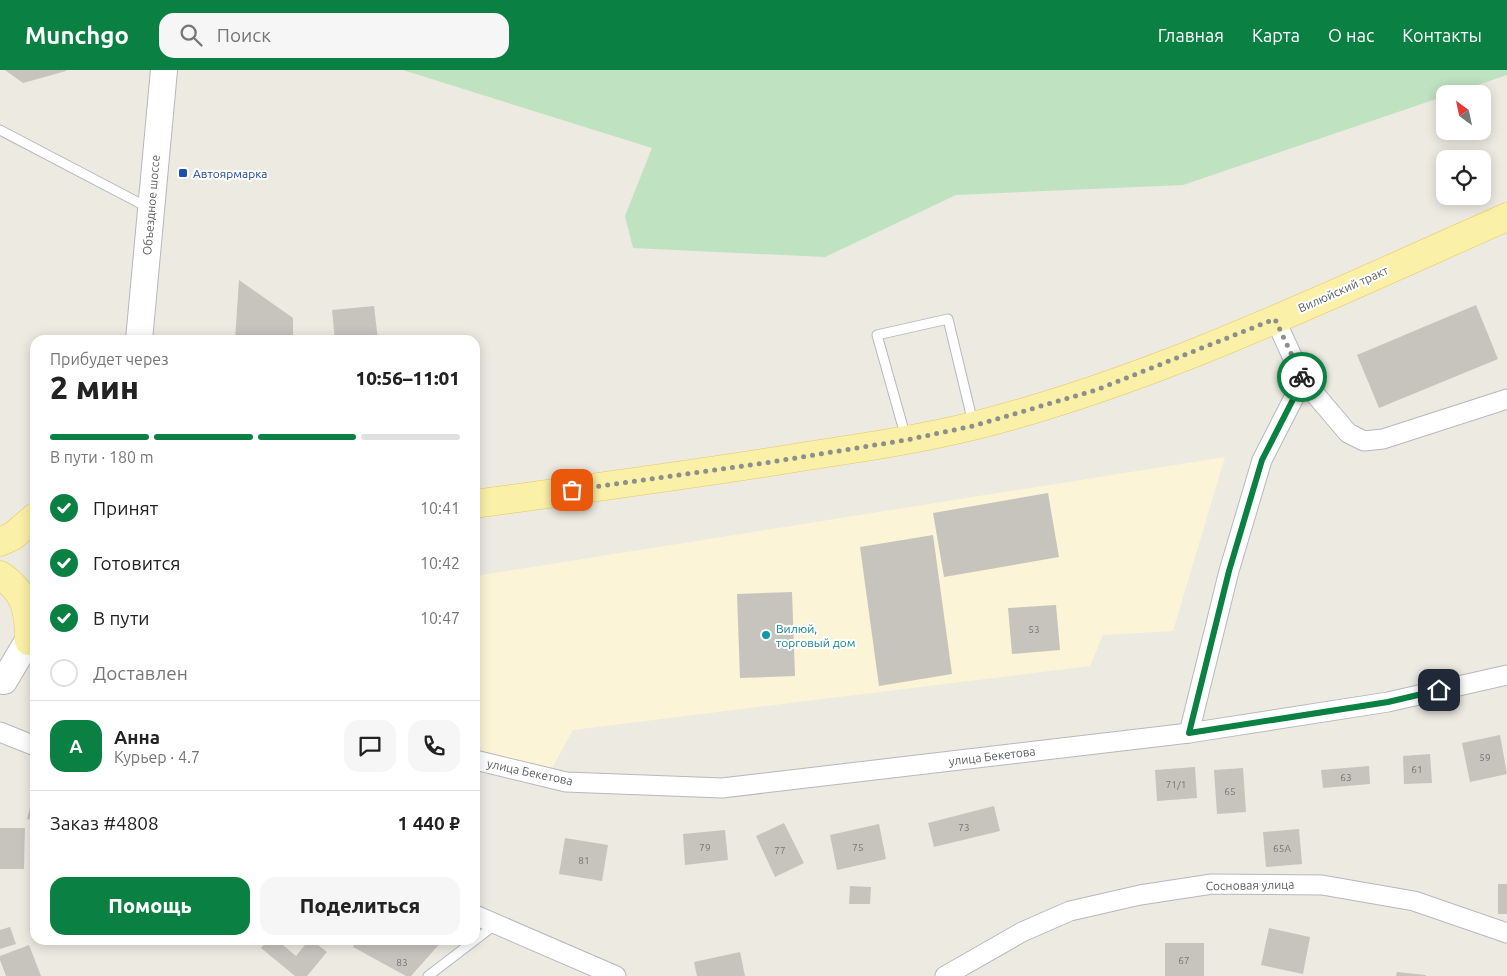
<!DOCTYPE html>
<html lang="ru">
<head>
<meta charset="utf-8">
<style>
  :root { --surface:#fff; --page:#f6f6f6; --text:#222; --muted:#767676; --line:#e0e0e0; --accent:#0b8043 }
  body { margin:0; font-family:Ubuntu,sans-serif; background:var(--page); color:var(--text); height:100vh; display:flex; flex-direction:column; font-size:19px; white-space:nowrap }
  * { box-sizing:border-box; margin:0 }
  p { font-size:16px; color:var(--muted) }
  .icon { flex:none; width:28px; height:28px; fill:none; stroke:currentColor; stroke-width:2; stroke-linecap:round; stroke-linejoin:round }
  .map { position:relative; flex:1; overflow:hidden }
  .side { position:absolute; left:30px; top:265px; width:450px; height:610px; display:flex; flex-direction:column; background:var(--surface); border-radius:15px; box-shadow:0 2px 12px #0003 }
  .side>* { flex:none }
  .needle { width:32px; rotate:327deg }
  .tools { position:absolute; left:1436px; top:15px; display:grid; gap:10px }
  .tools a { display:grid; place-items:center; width:55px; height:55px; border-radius:10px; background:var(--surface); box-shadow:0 2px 12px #0003; font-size:25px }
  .pin { position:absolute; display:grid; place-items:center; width:42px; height:42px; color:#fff; margin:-21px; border-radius:10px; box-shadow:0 2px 8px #0006 }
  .courier { position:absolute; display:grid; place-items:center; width:50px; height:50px; margin:-25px; border:4px solid #0b8043; border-radius:50%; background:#fff; color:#222; box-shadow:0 1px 6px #0007 }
  .summary em { font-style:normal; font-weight:800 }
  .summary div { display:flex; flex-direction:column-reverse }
  .summary { display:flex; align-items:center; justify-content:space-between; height:85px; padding:0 20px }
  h1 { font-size:32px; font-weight:800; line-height:38px }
  .bar { display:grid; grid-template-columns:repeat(4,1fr); gap:8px 5px; align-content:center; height:60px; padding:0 20px }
  .bar i { height:6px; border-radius:4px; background:var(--line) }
  .bar .current { background:var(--accent) }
  .bar p { grid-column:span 4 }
  .line { display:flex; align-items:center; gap:12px; padding:0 20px; border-top:1px solid var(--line) }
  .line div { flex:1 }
  .round { display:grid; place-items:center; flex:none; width:52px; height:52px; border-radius:15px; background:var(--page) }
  ol { padding:0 20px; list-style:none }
  li { display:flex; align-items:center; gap:15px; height:55px }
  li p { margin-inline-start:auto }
  li .icon { padding:5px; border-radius:50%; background:var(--accent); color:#fff; stroke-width:4 }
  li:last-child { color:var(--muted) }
  li i { width:28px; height:28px; border:2px solid var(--line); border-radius:50% }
  .cta { display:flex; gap:10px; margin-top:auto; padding:10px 20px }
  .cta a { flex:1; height:58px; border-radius:15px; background:var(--accent); color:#fff; font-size:20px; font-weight:800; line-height:58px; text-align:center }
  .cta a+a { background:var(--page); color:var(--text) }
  header { display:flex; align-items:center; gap:30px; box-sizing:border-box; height:70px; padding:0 25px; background:var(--accent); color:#fff }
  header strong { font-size:24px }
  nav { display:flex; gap:28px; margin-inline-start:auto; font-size:18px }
  .search { width:350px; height:45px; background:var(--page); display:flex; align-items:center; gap:12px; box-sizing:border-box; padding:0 18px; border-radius:15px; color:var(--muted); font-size:19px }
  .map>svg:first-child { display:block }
  .commercial { fill:#fbf4d6 }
  .green { fill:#bfe2c0 }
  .building { fill:#c7c4be }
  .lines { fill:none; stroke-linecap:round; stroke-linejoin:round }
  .lane-casing { stroke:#b7b8bd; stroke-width:11 }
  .street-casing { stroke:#b7b8bd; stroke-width:21 }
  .secondary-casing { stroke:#b5b7bd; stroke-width:28 }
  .primary-casing { stroke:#e8c75e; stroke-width:29 }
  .lane { stroke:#fff; stroke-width:9 }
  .street { stroke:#fff; stroke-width:19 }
  .secondary { stroke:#fff; stroke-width:26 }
  .primary { stroke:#faf0a8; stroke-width:28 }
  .done { stroke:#8d8e8e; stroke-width:5; stroke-dasharray:0 9 }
  .route { stroke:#0b8043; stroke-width:6 }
  .transit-dot { fill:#1a4fb4; stroke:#fff; stroke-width:2 }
  .culture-dot { fill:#0f9aa8; stroke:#fff; stroke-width:2 }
  .labels { text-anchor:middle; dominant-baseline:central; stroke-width:4; stroke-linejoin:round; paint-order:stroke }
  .number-label { font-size:10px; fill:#757778 }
  .transit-label { font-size:12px; fill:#164399; stroke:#fff; text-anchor:start }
  .street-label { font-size:12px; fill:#5a5d61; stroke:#fff }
  .culture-label { font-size:12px; fill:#0d838f; stroke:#fff; text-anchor:start }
</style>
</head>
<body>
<header>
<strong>Munchgo</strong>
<div class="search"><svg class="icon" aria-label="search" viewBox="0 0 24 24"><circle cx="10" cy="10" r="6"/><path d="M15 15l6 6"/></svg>Поиск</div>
<nav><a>Главная</a><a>Карта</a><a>О нас</a><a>Контакты</a></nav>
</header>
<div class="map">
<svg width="1507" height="906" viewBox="0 0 1507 906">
  <rect width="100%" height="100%" fill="#eceae1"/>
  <path class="commercial" d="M1225 387 1173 561 1103 565 1090 596 573 660 550 702 475 682V506Z"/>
  <path class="green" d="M403 0H1507V5L1452 24H1445V26L1183 115 956 125 825 187 633 178 625 146 652 78Z"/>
  <g class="building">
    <path d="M5 0H66V1L23 13Z"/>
    <path d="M239 210 293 248V270H235Z"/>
    <path d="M1476 235 1498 289 1379 338 1357 285Z"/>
    <path d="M374 236 378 270H335L332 240Z"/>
    <path d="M1048 423 1059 487 944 507 933 443Z"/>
    <path d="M933 465 952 604 879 616 860 477Z"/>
    <path d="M792 522 795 606 740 608 737 524Z"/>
    <path d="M1056 535 1060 580 1012 584 1008 538Z"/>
    <path d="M1500 665 1507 704 1470 712 1462 673Z"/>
    <path d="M1430 684 1432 713 1404 714 1403 686Z"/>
    <path d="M1369 696 1370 714 1323 718 1321 700Z"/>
    <path d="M1195 697 1197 728 1157 731 1155 700Z"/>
    <path d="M1243 698 1246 742 1217 744 1214 700Z"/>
    <path d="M34 721H35V751L27 749Z"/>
    <path d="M994 736 1000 761 934 777 928 753Z"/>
    <path d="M784 753 804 793 775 807 756 766Z"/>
    <path d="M879 754 886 789 837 800 830 765Z"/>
    <path d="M0 758H25L24 799H0Z"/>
    <path d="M1299 759 1302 794 1266 797 1263 762Z"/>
    <path d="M725 760 728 790 685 795 683 764Z"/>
    <path d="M565 768 608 775 602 811 559 804Z"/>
    <rect x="31" y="808" width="4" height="31"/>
    <rect x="1498" y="814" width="9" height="30"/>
    <path d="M850 816 871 817 870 834H849Z"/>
    <path d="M10 857 16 874 0 879V860Z"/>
    <path d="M1269 858 1310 867 1303 904 1261 895Z"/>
    <path d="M268 870H277L296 886 309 870H312L327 882 307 906H295L261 878Z"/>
    <path d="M357 870H443L411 906H406L353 877Z"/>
    <rect x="1165" y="873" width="39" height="33"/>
    <path d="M29 875 41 906H6L0 890V886Z"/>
    <path d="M740 882 745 906H697L694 892Z"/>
    <path d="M1397 902 1426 905V906H1396Z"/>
  </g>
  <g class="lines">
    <g class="lane-casing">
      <g id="lane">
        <path d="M0 60 147 137"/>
        <path d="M906 368 877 265 948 249 973 353"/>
        <path d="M428 906 496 854"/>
      </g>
    </g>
    <g class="street-casing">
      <g id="street">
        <path d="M1275 249 1303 310 1348 363 1364 371 1383 369 1507 329"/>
        <path d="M0 662 35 676"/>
        <path d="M1189 663 1229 501 1262 390 1303 310"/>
        <path d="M475 690 566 712 722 718 1189 663 1388 632 1507 605"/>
        <path d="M475 845 616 906"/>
        <path d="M945 906 1022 862 1070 841 1140 825 1212 814 1322 815 1414 831 1507 863"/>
      </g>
    </g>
    <g class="secondary-casing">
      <g id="secondary">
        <path d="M139 270 164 0"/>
        <path d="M4 611 35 559"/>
      </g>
    </g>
    <g class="primary-casing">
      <g id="primary">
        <path d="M475 434C588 418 701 404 813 385 866 377 920 369 973 356 1157 310 1334 223 1507 147"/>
        <path d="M0 472 13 466 35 447"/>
        <path d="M0 505C26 522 29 542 29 571"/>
      </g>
    </g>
    <use href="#lane" class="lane"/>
    <use href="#street" class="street"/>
    <use href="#secondary" class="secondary"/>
    <use href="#primary" class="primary"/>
  </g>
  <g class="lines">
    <path class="done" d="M572 420 765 393 906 370 973 356 1096 320 1275 249 1302 307"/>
    <path class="route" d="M1302 307 1303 310 1262 390 1229 501 1189 663 1388 632 1439 620"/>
  </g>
  <rect class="transit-dot" x="178" y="98" width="10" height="10" rx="2.5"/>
  <circle class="culture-dot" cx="766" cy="565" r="5"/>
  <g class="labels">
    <g class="number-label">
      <text x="1034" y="559">53</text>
      <text x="1485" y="687">59</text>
      <text x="1417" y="699">61</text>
      <text x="1346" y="707">63</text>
      <text x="1176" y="714">71/1</text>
      <text x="1230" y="721">65</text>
      <text x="964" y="757">73</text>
      <text x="705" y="777">79</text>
      <text x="858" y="777">75</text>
      <text x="1282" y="778">65А</text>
      <text x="780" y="780">77</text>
      <text x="584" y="790">81</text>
      <text x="1184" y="890">67</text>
      <text x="402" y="892">83</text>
    </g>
    <g class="transit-label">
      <text x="193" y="103">Автоярмарка</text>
    </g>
    <g class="street-label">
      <text transform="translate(151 135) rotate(-85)">Объездное шоссе</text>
      <text transform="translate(1343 219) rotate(-24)">Вилюйский тракт</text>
      <text transform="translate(992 686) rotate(-7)">улица Бекетова</text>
      <text transform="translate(530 702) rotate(12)">улица Бекетова</text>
      <text transform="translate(1250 815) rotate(-1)">Сосновая улица</text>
    </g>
    <g class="culture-label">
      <text x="776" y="558">Вилюй,<tspan x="776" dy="14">торговый дом</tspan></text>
    </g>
  </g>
</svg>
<div class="tools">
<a><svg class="needle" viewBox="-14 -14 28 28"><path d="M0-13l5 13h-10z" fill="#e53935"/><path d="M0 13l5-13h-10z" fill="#767676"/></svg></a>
<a><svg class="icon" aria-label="locate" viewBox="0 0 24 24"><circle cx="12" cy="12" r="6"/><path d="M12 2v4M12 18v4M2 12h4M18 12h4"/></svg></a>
</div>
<div class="pin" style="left:572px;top:420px;background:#ea580c"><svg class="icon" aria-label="bag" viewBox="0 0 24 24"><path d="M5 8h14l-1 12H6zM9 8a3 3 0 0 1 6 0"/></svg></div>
<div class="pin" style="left:1439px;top:620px;background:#1f2937"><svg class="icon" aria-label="home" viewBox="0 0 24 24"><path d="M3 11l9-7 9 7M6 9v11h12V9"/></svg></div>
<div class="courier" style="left:1302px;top:307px"><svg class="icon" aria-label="bike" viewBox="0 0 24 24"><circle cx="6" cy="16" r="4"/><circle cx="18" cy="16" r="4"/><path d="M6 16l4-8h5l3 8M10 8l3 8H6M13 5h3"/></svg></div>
<section class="side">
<div class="summary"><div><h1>2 мин</h1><p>Прибудет через</p></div><em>10:56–11:01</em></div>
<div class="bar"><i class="current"></i><i class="current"></i><i class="current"></i><i></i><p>В пути · 180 m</p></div>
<ol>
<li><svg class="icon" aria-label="check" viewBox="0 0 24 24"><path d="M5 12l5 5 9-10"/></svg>Принят<p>10:41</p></li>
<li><svg class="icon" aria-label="check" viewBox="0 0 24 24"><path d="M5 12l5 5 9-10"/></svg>Готовится<p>10:42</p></li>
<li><svg class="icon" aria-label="check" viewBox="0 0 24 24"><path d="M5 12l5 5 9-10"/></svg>В пути<p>10:47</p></li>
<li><i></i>Доставлен</li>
</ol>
<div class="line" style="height:90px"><b class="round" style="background:var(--accent);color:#fff">А</b><div><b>Анна</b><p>Курьер · 4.7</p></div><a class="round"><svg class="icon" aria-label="chat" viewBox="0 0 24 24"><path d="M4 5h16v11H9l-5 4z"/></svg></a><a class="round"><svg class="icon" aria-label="phone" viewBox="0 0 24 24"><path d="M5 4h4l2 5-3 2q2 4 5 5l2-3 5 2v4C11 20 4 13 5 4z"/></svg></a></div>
<div class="line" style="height:65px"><div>Заказ #4808</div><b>1 440 ₽</b></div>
<div class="cta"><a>Помощь</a><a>Поделиться</a></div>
</section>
</div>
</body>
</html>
